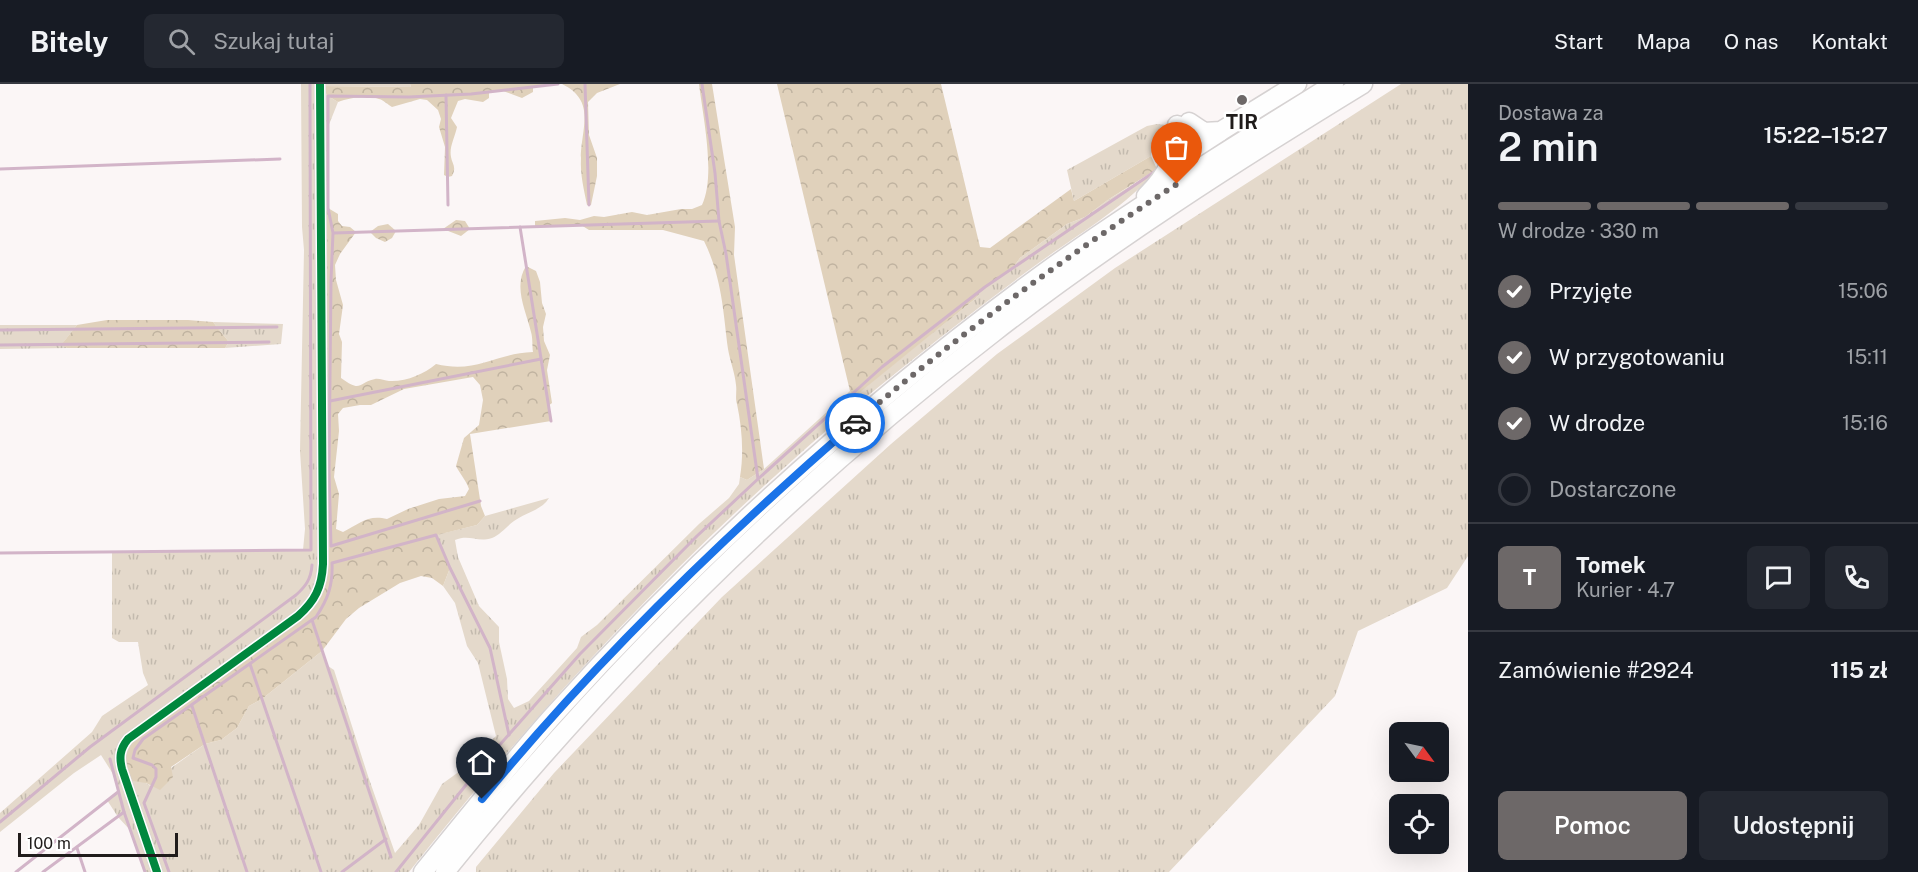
<!DOCTYPE html>
<html lang="pl">
<head>
<meta charset="utf-8">
<style>
  :root { --surface:#171b24; --page:#242831; --text:#f1f3f6; --muted:#9ea1a6; --line:#363941; --accent:#6d6868 }
  body { margin:0; font-family:"Public Sans",sans-serif; background:var(--page); color:var(--text); height:100vh; display:flex; flex-direction:column; font-size:22px; white-space:nowrap }
  * { box-sizing:border-box; margin:0 }
  p { font-size:20px; color:var(--muted) }
  .icon { flex:none; width:33px; height:33px; fill:none; stroke:currentColor; stroke-width:2; stroke-linecap:round; stroke-linejoin:round }
  .map { position:relative; flex:1; overflow:hidden }
  .panel { display:flex; flex-direction:column; background:var(--surface); width:450px }
  .panel>* { flex:none }
  .needle { width:39px; rotate:123deg }
  .tools { position:absolute; left:1389px; top:638px; display:grid; gap:12px }
  .tools a { display:grid; place-items:center; width:60px; height:60px; border-radius:9px; background:var(--surface); box-shadow:0 6px 24px #0002; font-size:30px }
  .scale { position:absolute; left:18px; bottom:15px; width:160px; box-sizing:border-box; padding-left:6px; border:3px solid #201c1b; border-top:0; font-size:16px; line-height:21px; white-space:nowrap; color:#201c1b; -webkit-text-stroke:4px #fff; paint-order:stroke }
  .pin { position:absolute; display:grid; place-items:center; width:51px; height:51px; color:#fff; margin:-62px -26px; border-radius:50% 50% 50% 0; rotate:-45deg; box-shadow:0 0 6px #0007 }
  .pin .icon { rotate:45deg }
  .courier { position:absolute; display:grid; place-items:center; width:60px; height:60px; margin:-30px; border:4px solid #1a73e8; border-radius:50%; background:#fff; color:#222; box-shadow:0 2px 8px #0007 }
  .head em { font-style:normal; font-weight:600 }
  .head div { display:flex; flex-direction:column-reverse }
  .head { display:flex; align-items:center; justify-content:space-between; height:102px; padding:0 30px }
  h1 { font-size:39px; font-weight:600; line-height:45px }
  .bar { display:grid; grid-template-columns:repeat(4,1fr); gap:9px 6px; align-content:center; height:72px; padding:0 30px }
  .bar i { height:8px; border-radius:4px; background:var(--line) }
  .bar .selected { background:var(--accent) }
  .bar p { grid-column:span 4 }
  .line { display:flex; align-items:center; gap:15px; padding:0 30px; border-top:2px solid var(--line) }
  .line div { flex:1 }
  .round { display:grid; place-items:center; flex:none; width:63px; height:63px; border-radius:9px; background:var(--page) }
  ol { padding:0 30px; list-style:none }
  li { display:flex; align-items:center; gap:18px; height:66px }
  li p { margin-inline-start:auto }
  li .icon { padding:6px; border-radius:50%; background:var(--accent); color:#fff; stroke-width:4 }
  li:last-child { color:var(--muted) }
  li i { width:33px; height:33px; border:3px solid var(--line); border-radius:50% }
  .action { display:flex; gap:12px; margin-top:auto; padding:12px 30px }
  .action a { flex:1; height:69px; border-radius:9px; background:var(--accent); color:#fff; font-size:24px; font-weight:600; line-height:69px; text-align:center }
  .action a+a { background:var(--page); color:var(--text) }
  header { display:flex; align-items:center; gap:36px; box-sizing:border-box; height:84px; padding:0 30px; background:var(--surface); border-bottom:2px solid var(--line) }
  header strong { font-size:28px }
  nav { display:flex; gap:33px; margin-inline-start:auto; font-size:21px }
  .search { width:420px; height:54px; background:var(--page); display:flex; align-items:center; gap:15px; box-sizing:border-box; padding:0 21px; border-radius:9px; color:var(--muted); font-size:22px }
  main { display:flex; flex:1; min-height:0 }
  .map>svg:first-child { display:block }
  .grass { fill:url(#grass-tufts) }
  .forest { fill:url(#forest-crowns); fill-rule:evenodd }
  .lines { fill:none; stroke-linecap:round; stroke-linejoin:round }
  .stream { stroke:#d2b4c8; stroke-width:3 }
  .street-casing { stroke:#d6d2d2; stroke-width:12 }
  .highway-casing { stroke:#d6d2d2; stroke-width:21 }
  .street { stroke:#fefefe; stroke-width:9 }
  .highway { stroke:#fefefe; stroke-width:18 }
  .cycleway-casing { stroke:#fff; stroke-width:11 }
  .cycleway { stroke:#00873e; stroke-width:8 }
  .done { stroke:#6d6868; stroke-width:6; stroke-dasharray:0 10.8 }
  .route { stroke:#1a73e8; stroke-width:8 }
  .poi-dot { fill:#6d6868; stroke:#fff; stroke-width:2 }
  .labels { text-anchor:middle; dominant-baseline:central; stroke-width:5; stroke-linejoin:round; paint-order:stroke }
  .poi-label { font-size:20px; font-weight:bold; fill:#201c1b; stroke:#fff }
</style>
</head>
<body>
<header>
<strong>Bitely</strong>
<div class="search"><svg class="icon" aria-label="search" viewBox="0 0 24 24"><circle cx="10" cy="10" r="6"/><path d="M15 15l6 6"/></svg>Szukaj tutaj</div>
<nav><a>Start</a><a>Mapa</a><a>O nas</a><a>Kontakt</a></nav>
</header>
<main>
<div class="map">
<svg width="1468" height="788" viewBox="0 0 1468 788">
  <defs>
    <pattern id="grass-tufts" width="24" height="20" patternUnits="userSpaceOnUse" patternTransform="scale(1.5)"><rect width="24" height="20" fill="#e4d9cb"/><path d="M3 7l-1-3M5 7V3M7 7l1-3M15 17l-1-3M17 17v-4M19 17l1-3" fill="none" stroke="#c3baae"/></pattern>
    <pattern id="forest-crowns" width="20" height="18" patternUnits="userSpaceOnUse" patternTransform="scale(1.5)"><rect width="20" height="18" fill="#e0d1bb"/><path d="M2 6a3 3 0 1 1 6 0M12 15a3 3 0 1 1 6 0" fill="none" stroke="#c0b3a0"/></pattern>
  </defs>
  <rect width="100%" height="100%" fill="#fbf6f6"/>
  <g class="grass">
    <path d="M301 0H410L411 3 321 2 328 12 338 18 328 43V124L321 125 319 505 146 699 152 703 171 684 205 660 221 656 237 644 249 622 262 615 322 567 328 582 334 586 368 692 395 769 419 741 442 700 460 687 496 652 478 579 467 562 455 519 443 502 450 484 436 451 477 441 485 432 549 414C542 426 525 429 514 437 507 442 500 451 492 454 477 459 470 450 455 456L458 473 479 522 499 543V558L507 595 508 615 514 624 529 617 577 564 581 553 597 541 699 440 729 414 739 400 740 393 747 396 764 385 850 307 854 312 975 215 985 203 1012 185 1020 174 1067 140 1085 133 1109 115 1157 86C1124 124 1080 149 1040 178 978 223 919 270 860 318 693 457 543 618 409 788H145L130 746 118 733 107 716 118 707 113 690 101 671 74 689 0 748V729L92 648 102 632 148 601 143 589 138 558H119L112 554V468L303 466 305 445 300 367 304 166 302 143Z"/>
    <path d="M1401 0H1468V472L1447 504 1358 547 1335 612 1169 788H476V783L554 689 722 513 891 360 997 270 1115 184Z"/>
    <path d="M1157 40 1165 41 1166 48 1154 55 1151 72 1074 117 1067 86 1147 42Z"/>
    <path d="M213 238 283 240 281 260 225 264 229 258Z"/>
    <path d="M0 241H77L62 260 67 264 0 265Z"/>
  </g>
  <g class="forest">
    <path d="M410 0H558L533 3V8L522 14 503 7 489 8V14L483 18 465 15 458 17 451 34 457 43C455 53 449 63 451 73 452 80 457 83 452 92L448 93 444 91 445 63 439 43 441 35 438 26 427 16 420 15 392 23C388 21 384 16 379 15 367 11 349 14 338 18L328 12 320 2 411 3Z"/>
    <path d="M562 0H620L597 9 588 18 589 51 597 74V92L591 121H587C584 106 580 90 581 74 581 45 597 17 562 0Z"/>
    <path d="M699 0H712L735 143 734 171 764 385 747 396 740 393C744 369 742 344 737 320 735 314 737 307 736 301 735 289 730 277 728 265 723 226 722 194 704 157L663 146H589L581 141 535 143V137L565 134 580 136 594 132 604 133 632 128 647 131 681 125H692L702 121C716 91 703 33 699 0Z"/>
    <path d="M777 0H941L980 163 990 164 1071 105 1074 117 1151 72 1157 85 1109 115 1085 133 1067 140 1020 174 1012 185 985 203 975 215 854 313 850 307Z"/>
    <path d="M328 124 338 130V137L342 142 350 143 356 148 340 170 335 181 336 196 343 221 339 250 342 258 341 294C362 309 357 299 375 295 379 294 385 297 389 297 406 298 424 290 436 280 477 290 496 269 533 268 532 262 533 255 531 248 526 227 513 203 526 182L536 187 540 198 542 219 546 230 543 243 544 257 550 271 547 286 552 319 548 322 551 337 470 350 481 422 485 432 477 441 437 451 450 484 443 502 432 494 421 492 400 499 359 524 346 535 322 567 262 615 249 622 237 644 221 656 205 660 171 683 173 693 160 706 146 699 126 696 122 665 286 542 319 505 320 125ZM473 293 480 301 483 316 479 341 464 354 456 382C460 390 466 396 469 405L465 412 439 415 408 425 387 435C368 430 359 440 343 448L336 445 339 410 334 393 339 347 338 330 343 324 360 321H371L404 305Z"/>
    <path d="M456 136 465 137 470 145 461 152 443 145Z"/>
    <path d="M388 140 396 147 392 154 385 158 376 154 370 148 378 142Z"/>
    <path d="M107 236H188L213 238 229 258 225 264H67L61 261 77 241Z"/>
  </g>
  <g class="lines">
    <g class="stream">
      <path d="M585 0 589 121"/>
      <path d="M702 0 715 89 719 137 726 170 758 395"/>
      <path d="M446 11 448 121"/>
      <path d="M0 85 280 75"/>
      <path d="M520 143 551 337"/>
      <path d="M334 149 719 137"/>
      <path d="M0 246 277 243"/>
      <path d="M0 261 269 258"/>
      <path d="M330 317 541 275"/>
      <path d="M480 417 331 462 329 387 331 196 333 149 328 124V12L409 13 471 10 558 0"/>
      <path d="M0 469 311 466 310 0"/>
      <path d="M312 536 391 773"/>
      <path d="M250 580 321 788"/>
      <path d="M192 622 247 788"/>
      <path d="M110 675 124 728 145 788"/>
      <path d="M0 738 90 663 296 511C306 502 311 495 312 481"/>
      <path d="M77 764 85 788"/>
      <path d="M16 788 118 708"/>
      <path d="M43 788 124 728"/>
      <path d="M169 788 144 719 156 693V685L152 681 133 674 135 666 143 655 316 533C328 515 333 501 332 479L436 451 450 484 490 564 509 651"/>
      <path d="M342 788 386 755"/>
      <path d="M396 788 482 681 580 570 697 452 758 395 882 283 985 203 1157 86"/>
    </g>
    <g class="street-casing">
      <path id="street" d="M157 788 122 685C119 673 120 665 128 655L298 532C315 517 322 503 323 480L320 0"/>
    </g>
    <g class="highway-casing">
      <g id="highway">
        <path d="M1189 38 1204 48 1221 47 1297 0"/>
        <path d="M1172 79 1220 48"/>
        <path d="M1146 112C1169 89 1175 74 1177 41"/>
        <path d="M423 788C465 736 507 684 551 634 700 468 868 317 1048 186 1140 120 1238 60 1334 0"/>
        <path d="M445 788C606 588 789 406 993 249 1110 158 1237 77 1363 0"/>
      </g>
    </g>
    <use href="#street" class="street"/>
    <use href="#highway" class="highway"/>
    <g class="cycleway-casing">
      <path id="cycleway" d="M157 788 122 685C119 673 120 665 128 655L298 532C315 517 322 503 323 480L320 0"/>
    </g>
    <use href="#cycleway" class="cycleway"/>
  </g>
  <g class="lines">
    <path class="done" d="M855 339C957 252 1065 173 1177 100"/>
    <path class="route" d="M482 715C594 578 721 455 855 339"/>
  </g>
  <circle class="poi-dot" cx="1242" cy="16" r="6"/>
  <g class="labels">
    <g class="poi-label">
      <text x="1242" y="38">TIR</text>
    </g>
  </g>
</svg>
<div class="tools">
<a><svg class="needle" viewBox="-14 -14 28 28"><path d="M0-13l5 13h-10z" fill="#e53935"/><path d="M0 13l5-13h-10z" fill="#9ea1a6"/></svg></a>
<a><svg class="icon" aria-label="locate" viewBox="0 0 24 24"><circle cx="12" cy="12" r="6"/><path d="M12 2v4M12 18v4M2 12h4M18 12h4"/></svg></a>
</div>
<div class="scale">100 m</div>
<div class="pin" style="left:1177px;top:100px;background:#ea580c"><svg class="icon" aria-label="bag" viewBox="0 0 24 24"><path d="M5 8h14l-1 12H6zM9 8a3 3 0 0 1 6 0"/></svg></div>
<div class="pin" style="left:482px;top:715px;background:#1f2937"><svg class="icon" aria-label="home" viewBox="0 0 24 24"><path d="M3 11l9-7 9 7M6 9v11h12V9"/></svg></div>
<div class="courier" style="left:855px;top:339px"><svg class="icon" aria-label="car" viewBox="0 0 24 24"><path d="M5 17H2v-5l4-1 3-4h7l3 4 3 1v5h-3M9 17h6M6 11h13"/><circle cx="7" cy="17" r="2"/><circle cx="17" cy="17" r="2"/></svg></div>
</div>
<section class="panel">
<div class="head"><div><h1>2 min</h1><p>Dostawa za</p></div><em>15:22–15:27</em></div>
<div class="bar"><i class="selected"></i><i class="selected"></i><i class="selected"></i><i></i><p>W drodze · 330 m</p></div>
<ol>
<li><svg class="icon" aria-label="check" viewBox="0 0 24 24"><path d="M5 12l5 5 9-10"/></svg>Przyjęte<p>15:06</p></li>
<li><svg class="icon" aria-label="check" viewBox="0 0 24 24"><path d="M5 12l5 5 9-10"/></svg>W przygotowaniu<p>15:11</p></li>
<li><svg class="icon" aria-label="check" viewBox="0 0 24 24"><path d="M5 12l5 5 9-10"/></svg>W drodze<p>15:16</p></li>
<li><i></i>Dostarczone</li>
</ol>
<div class="line" style="height:108px"><b class="round" style="background:var(--accent);color:#fff">T</b><div><b>Tomek</b><p>Kurier · 4.7</p></div><a class="round"><svg class="icon" aria-label="chat" viewBox="0 0 24 24"><path d="M4 5h16v11H9l-5 4z"/></svg></a><a class="round"><svg class="icon" aria-label="phone" viewBox="0 0 24 24"><path d="M5 4h4l2 5-3 2q2 4 5 5l2-3 5 2v4C11 20 4 13 5 4z"/></svg></a></div>
<div class="line" style="height:78px"><div>Zamówienie #2924</div><b>115 zł</b></div>
<div class="action"><a>Pomoc</a><a>Udostępnij</a></div>
</section>
</main>
</body>
</html>
